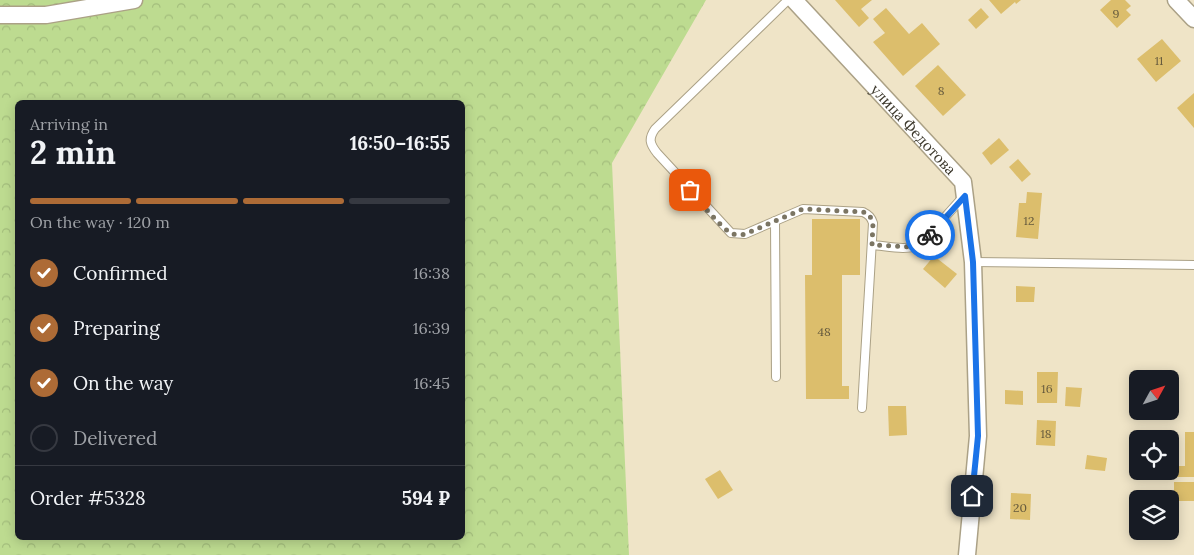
<!DOCTYPE html>
<html lang="en">
<head>
<meta charset="utf-8">
<style>
  :root { --surface:#171b24; --page:#20242c; --text:#f1f3f6; --muted:#9ea1a6; --line:#363941; --accent:#ad6b36 }
  body { margin:0; font-family:Lora,serif; background:var(--page); color:var(--text); height:100vh; display:flex; flex-direction:column; font-size:19px; white-space:nowrap }
  * { box-sizing:border-box; margin:0 }
  p { font-size:16px; color:var(--muted) }
  .icon { flex:none; width:28px; height:28px; fill:none; stroke:currentColor; stroke-width:2; stroke-linecap:round; stroke-linejoin:round }
  .map { position:relative; flex:1; overflow:hidden }
  .details { position:absolute; left:15px; top:100px; width:450px; height:440px; display:flex; flex-direction:column; background:var(--surface); border-radius:8px; box-shadow:0 2px 12px #0003 }
  .details>* { flex:none }
  .needle { width:32px; rotate:50deg }
  .controls { position:absolute; left:1129px; top:370px; display:grid; gap:10px }
  .controls a { display:grid; place-items:center; width:50px; height:50px; border-radius:8px; background:var(--surface); box-shadow:0 2px 12px #0003; font-size:25px }
  .pin { position:absolute; display:grid; place-items:center; width:42px; height:42px; color:#fff; margin:-21px; border-radius:10px; box-shadow:0 2px 8px #0006 }
  .courier { position:absolute; display:grid; place-items:center; width:50px; height:50px; margin:-25px; border:4px solid #1a73e8; border-radius:50%; background:#fff; color:#222; box-shadow:0 1px 6px #0007 }
  .summary em { font-style:normal; font-weight:700 }
  .summary div { display:flex; flex-direction:column-reverse }
  .summary { display:flex; align-items:center; justify-content:space-between; height:85px; padding:0 15px }
  h1 { font-size:32px; font-weight:700; line-height:38px }
  .bar { display:grid; grid-template-columns:repeat(4,1fr); gap:8px 5px; align-content:center; height:60px; padding:0 15px }
  .bar i { height:6px; border-radius:4px; background:var(--line) }
  .bar .on { background:var(--accent) }
  .bar p { grid-column:span 4 }
  .line { display:flex; align-items:center; gap:12px; padding:0 15px; border-top:1px solid var(--line) }
  .line div { flex:1 }
  ol { padding:0 15px; list-style:none }
  li { display:flex; align-items:center; gap:15px; height:55px }
  li p { margin-inline-start:auto }
  li .icon { padding:5px; border-radius:50%; background:var(--accent); color:#fff; stroke-width:4 }
  li:last-child { color:var(--muted) }
  li i { width:28px; height:28px; border:2px solid var(--line); border-radius:50% }
  .map>svg:first-child { display:block }
  .forest { fill:url(#forest-crowns); fill-rule:evenodd }
  .building { fill:#dcbe6c }
  .lines { fill:none; stroke-linecap:round; stroke-linejoin:round }
  .service-casing { stroke:#aba186; stroke-width:10 }
  .minor-casing { stroke:#aba186; stroke-width:19 }
  .service { stroke:#fff; stroke-width:8 }
  .minor { stroke:#fff; stroke-width:16 }
  .done { stroke:#7b7563; stroke-width:5; stroke-dasharray:0 9 }
  .route { stroke:#1a73e8; stroke-width:6 }
  .labels { text-anchor:middle; dominant-baseline:central; stroke-width:4.5; stroke-linejoin:round; paint-order:stroke }
  .number-label { font-size:12px; fill:#655a3d }
  .street-label { font-size:15px; fill:#3d392d; stroke:#efe4c7 }
</style>
</head>
<body>
<div class="map">
<svg width="1194" height="555" viewBox="0 0 1194 555">
  <defs>
    <pattern id="forest-crowns" width="20" height="18" patternUnits="userSpaceOnUse" patternTransform="scale(1.25)"><rect width="20" height="18" fill="#bddb90"/><path d="M2 6a3 3 0 1 1 6 0M12 15a3 3 0 1 1 6 0" fill="none" stroke="#a3bd7c"/></pattern>
  </defs>
  <rect width="100%" height="100%" fill="#efe4c7"/>
  <path class="forest" d="M0 0H706L612 163 629 555H0ZM18 102H462V538H18Z"/>
  <g class="building">
    <path d="M835 0H872L861 9 869 18 859 27Z"/>
    <path d="M989 0H1021L1016 4 1015 2 1001 14Z"/>
    <path d="M1111 0H1125L1131 6 1126 10 1131 15 1117 28 1100 10Z"/>
    <path d="M886 8 909 34 922 23 940 44 903 76 873 42 885 33 873 19Z"/>
    <path d="M981 8 989 17 976 29 968 20Z"/>
    <path d="M1162 39 1181 61 1156 82 1137 59Z"/>
    <path d="M938 65 966 95 943 116 915 86Z"/>
    <path d="M1194 93V128L1177 108Z"/>
    <path d="M999 138 1009 150 991 165 982 153Z"/>
    <path d="M1018 159 1031 174 1022 182 1009 167Z"/>
    <path d="M1027 192 1042 193 1038 239 1016 237 1019 203H1026Z"/>
    <path d="M812 219H860V275H842V386H849V399H806L805 275H812Z"/>
    <path d="M934 256 957 274 945 288 923 269Z"/>
    <path d="M1016 286 1035 287 1034 302H1016Z"/>
    <path d="M1037 372H1058L1057 403H1037Z"/>
    <path d="M1066 387 1082 388 1080 407 1065 406Z"/>
    <path d="M1005 390 1023 391V405L1005 404Z"/>
    <path d="M888 406H906L907 435 889 436Z"/>
    <path d="M1037 420 1056 421 1055 446 1036 445Z"/>
    <path d="M1185 432H1194V477H1167V471H1170V466H1185Z"/>
    <path d="M1087 455 1107 458 1105 471 1085 469Z"/>
    <path d="M720 470 733 490 718 499 705 479Z"/>
    <rect x="1174" y="482" width="20" height="19"/>
    <path d="M1011 493 1031 494 1030 520 1010 519Z"/>
  </g>
  <g class="lines">
    <g class="service-casing">
      <g id="service">
        <path d="M788 0 655 129C648 139 650 144 657 153L731 233 745 234 803 209 863 212C869 215 871 217 873 223L862 408"/>
        <path d="M775 221 776 377"/>
        <path d="M872 245C887 246 906 251 920 245L963 197"/>
        <path d="M973 262 1194 265"/>
      </g>
    </g>
    <g class="minor-casing">
      <g id="minor">
        <path id="s1" d="M794 0 963 182 973 262 978 436 967 555"/>
        <path d="M1176 0 1194 19"/>
        <path d="M0 15H46L134 0"/>
      </g>
    </g>
    <use href="#service" class="service"/>
    <use href="#minor" class="minor"/>
  </g>
  <g class="lines">
    <path class="done" d="M690 190C699 200 722 230 733 234 737 235 741 235 745 234L803 209 863 212 869 214 873 223 872 245 914 247 920 244 930 235"/>
    <path class="route" d="M930 235 965 196 973 262 978 436 972 496"/>
  </g>
  <g class="labels">
    <g class="number-label">
      <text x="1116" y="13">9</text>
      <text x="1159" y="60">11</text>
      <text x="941" y="90">8</text>
      <text x="1029" y="220">12</text>
      <text x="824" y="331">48</text>
      <text x="1047" y="388">16</text>
      <text x="1046" y="433">18</text>
      <text x="1020" y="507">20</text>
    </g>
    <g class="street-label">
      <text stroke="none"><textPath href="#s1" startOffset="176">улица Федотова</textPath></text>
    </g>
  </g>
</svg>
<div class="controls">
<a><svg class="needle" viewBox="-14 -14 28 28"><path d="M0-13l5 13h-10z" fill="#e53935"/><path d="M0 13l5-13h-10z" fill="#9ea1a6"/></svg></a>
<a><svg class="icon" aria-label="locate" viewBox="0 0 24 24"><circle cx="12" cy="12" r="6"/><path d="M12 2v4M12 18v4M2 12h4M18 12h4"/></svg></a>
<a><svg class="icon" aria-label="layers" viewBox="0 0 24 24"><path d="M12 4l9 5-9 5-9-5zM3 14l9 5 9-5"/></svg></a>
</div>
<div class="pin" style="left:690px;top:190px;background:#ea580c"><svg class="icon" aria-label="bag" viewBox="0 0 24 24"><path d="M5 8h14l-1 12H6zM9 8a3 3 0 0 1 6 0"/></svg></div>
<div class="pin" style="left:972px;top:496px;background:#1f2937"><svg class="icon" aria-label="home" viewBox="0 0 24 24"><path d="M3 11l9-7 9 7M6 9v11h12V9"/></svg></div>
<div class="courier" style="left:930px;top:235px"><svg class="icon" aria-label="bike" viewBox="0 0 24 24"><circle cx="6" cy="16" r="4"/><circle cx="18" cy="16" r="4"/><path d="M6 16l4-8h5l3 8M10 8l3 8H6M13 5h3"/></svg></div>
<section class="details">
<div class="summary"><div><h1>2 min</h1><p>Arriving in</p></div><em>16:50–16:55</em></div>
<div class="bar"><i class="on"></i><i class="on"></i><i class="on"></i><i></i><p>On the way · 120 m</p></div>
<ol>
<li><svg class="icon" aria-label="check" viewBox="0 0 24 24"><path d="M5 12l5 5 9-10"/></svg>Confirmed<p>16:38</p></li>
<li><svg class="icon" aria-label="check" viewBox="0 0 24 24"><path d="M5 12l5 5 9-10"/></svg>Preparing<p>16:39</p></li>
<li><svg class="icon" aria-label="check" viewBox="0 0 24 24"><path d="M5 12l5 5 9-10"/></svg>On the way<p>16:45</p></li>
<li><i></i>Delivered</li>
</ol>
<div class="line" style="height:65px"><div>Order #5328</div><b>594 ₽</b></div>
</section>
</div>
</body>
</html>
